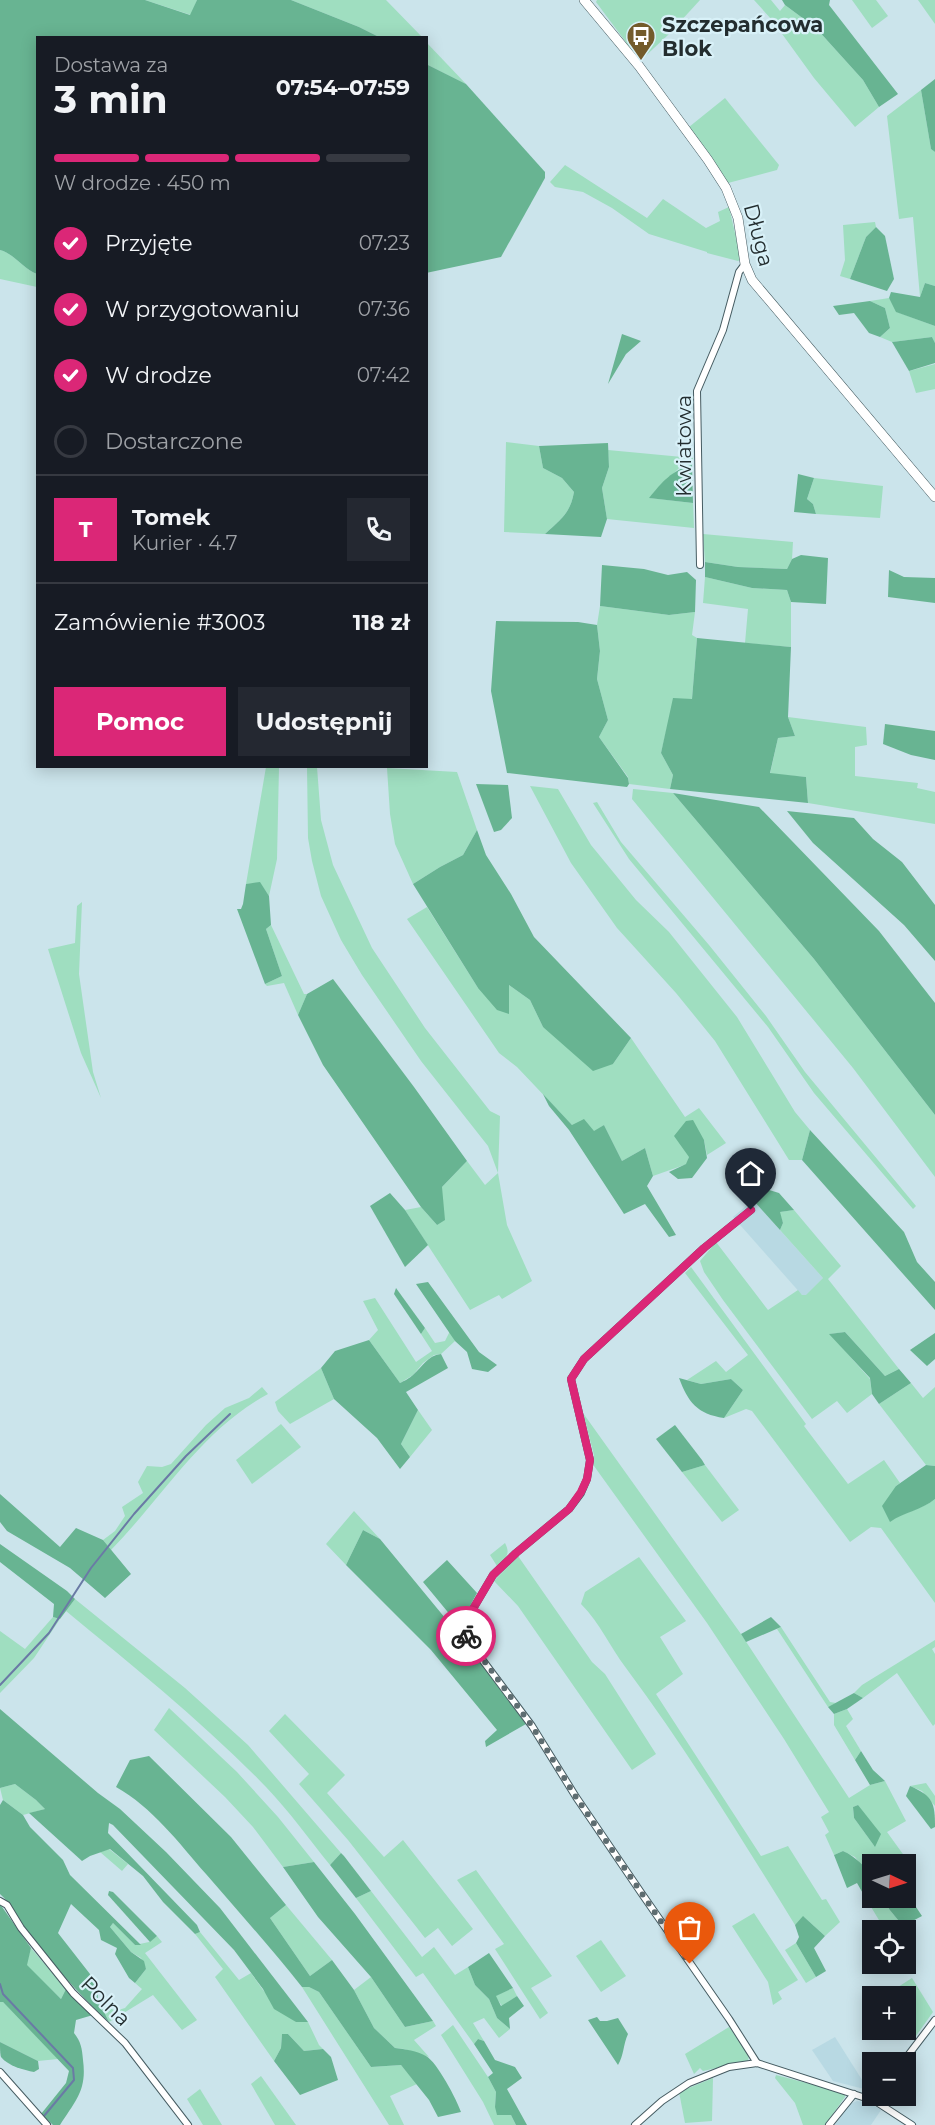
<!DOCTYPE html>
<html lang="pl">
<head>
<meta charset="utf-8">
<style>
  :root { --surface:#171b24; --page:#242831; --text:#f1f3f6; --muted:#9ea1a6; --line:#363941; --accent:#db2777 }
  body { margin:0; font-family:Montserrat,sans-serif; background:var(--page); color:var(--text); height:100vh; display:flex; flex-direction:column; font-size:22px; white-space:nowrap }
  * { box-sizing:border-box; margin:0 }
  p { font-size:20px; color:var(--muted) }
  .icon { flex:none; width:33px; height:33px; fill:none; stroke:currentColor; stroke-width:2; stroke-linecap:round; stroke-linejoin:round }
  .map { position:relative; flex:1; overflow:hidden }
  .details { position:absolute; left:36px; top:36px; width:392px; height:732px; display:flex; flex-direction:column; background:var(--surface); border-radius:0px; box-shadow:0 3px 15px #0003 }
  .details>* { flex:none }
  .needle { width:39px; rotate:94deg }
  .controls { position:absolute; left:862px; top:1854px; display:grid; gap:12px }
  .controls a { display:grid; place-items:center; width:54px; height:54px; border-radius:0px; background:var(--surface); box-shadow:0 3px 15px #0003; font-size:30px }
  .pin { position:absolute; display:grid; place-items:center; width:51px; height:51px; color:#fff; margin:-62px -26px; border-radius:50% 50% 50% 0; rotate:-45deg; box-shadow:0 0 6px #0007 }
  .pin .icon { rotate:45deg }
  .courier { position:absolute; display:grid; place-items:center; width:60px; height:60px; margin:-30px; border:4px solid #db2777; border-radius:50%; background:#fff; color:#222; box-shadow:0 2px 8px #0007 }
  .summary em { font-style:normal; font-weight:700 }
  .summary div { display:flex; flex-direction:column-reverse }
  .summary { display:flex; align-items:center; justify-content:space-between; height:102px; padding:0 18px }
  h1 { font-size:39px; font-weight:700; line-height:45px }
  .bar { display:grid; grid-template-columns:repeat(4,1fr); gap:9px 6px; align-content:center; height:72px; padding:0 18px }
  .bar i { height:8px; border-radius:4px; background:var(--line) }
  .bar .selected { background:var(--accent) }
  .bar p { grid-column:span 4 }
  .line { display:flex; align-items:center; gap:15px; padding:0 18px; border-top:2px solid var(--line) }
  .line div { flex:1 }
  .round { display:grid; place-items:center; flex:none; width:63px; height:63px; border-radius:0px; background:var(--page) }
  ol { padding:0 18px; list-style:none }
  li { display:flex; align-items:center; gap:18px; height:66px }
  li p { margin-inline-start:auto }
  li .icon { padding:6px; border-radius:50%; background:var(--accent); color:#fff; stroke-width:4 }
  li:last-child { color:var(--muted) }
  li i { width:33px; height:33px; border:3px solid var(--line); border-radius:50% }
  .button { display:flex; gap:12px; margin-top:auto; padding:12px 18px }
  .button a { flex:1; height:69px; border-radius:0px; background:var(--accent); color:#fff; font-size:24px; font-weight:700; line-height:69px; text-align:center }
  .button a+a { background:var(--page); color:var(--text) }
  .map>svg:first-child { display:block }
  .built { fill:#b8d9e3 }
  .green { fill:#9fdec0; fill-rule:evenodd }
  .forest { fill:#68b492 }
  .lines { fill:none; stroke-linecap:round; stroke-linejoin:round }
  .stream { stroke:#6a7aa5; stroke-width:2 }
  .street-casing { stroke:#465c62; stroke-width:8 }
  .secondary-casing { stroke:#465c62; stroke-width:10 }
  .street { stroke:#fff; stroke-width:6 }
  .secondary { stroke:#fff; stroke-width:9 }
  .done { stroke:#5e6d71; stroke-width:6; stroke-dasharray:0 10.8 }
  .route { stroke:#db2777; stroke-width:8 }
  .labels { text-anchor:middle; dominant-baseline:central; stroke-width:4.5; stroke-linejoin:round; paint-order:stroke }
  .poi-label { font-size:21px; font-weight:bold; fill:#232d2f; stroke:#d8f1f8; text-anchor:start }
  .street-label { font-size:21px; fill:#232d2f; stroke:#d8f1f8 }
</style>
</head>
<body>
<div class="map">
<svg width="935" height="2125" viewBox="0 0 935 2125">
  <rect width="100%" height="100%" fill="#cbe4eb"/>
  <g class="built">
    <path d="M753 1200 823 1278 806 1296 802 1295 733 1217Z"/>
    <path d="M835 2037 864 2083V2089L833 2081 812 2050Z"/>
    <path d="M857 2101 869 2103 881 2110 871 2125H835L850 2104Z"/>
  </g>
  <g class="green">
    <path d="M145 0H197L191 15Z"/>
    <path d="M291 0H386L422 37H379L359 27Z"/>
    <path d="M597 0H700L668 35 640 61 596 2Z"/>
    <path d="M754 0H771L780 11 785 5 816 28 863 80 879 107 855 127 814 78 772 20Z"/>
    <path d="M852 0H876L888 16 872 28Z"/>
    <path d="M918 0H935V24Z"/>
    <path d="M426 42 466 84 426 64Z"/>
    <path d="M921 90 931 149 935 152V286L925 283 920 297 913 217 899 219 887 116Z"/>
    <path d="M725 98 779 165 777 170 728 183 689 127Z"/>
    <path d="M565 165 647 218 663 199 706 228 720 221 718 212 729 207 741 259 738 261 707 253V252L649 234 612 208 583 192 555 187 550 182Z"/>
    <path d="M875 222 876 227 866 237 850 279 840 276 845 260 843 225Z"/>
    <path d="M0 250C15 254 23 269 37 274V287L0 279Z"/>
    <path d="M889 298 897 312 935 326V343L932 337 892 342 880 337 890 328 885 308 870 301Z"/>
    <path d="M935 364V389L916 393 909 371Z"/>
    <path d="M506 442 539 446 543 468 562 478 574 492C570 514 561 519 545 534L504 532Z"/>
    <path d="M608 450 693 458 692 465 679 468 650 498 693 503 694 528 607 519 602 488 609 467Z"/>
    <path d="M814 478 883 486 880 518 816 514 813 504 807 499Z"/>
    <path d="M703 534 793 542 792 559 787 569 738 567 705 562Z"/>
    <path d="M705 577 752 588 787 590 791 602V647L745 643 748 609 703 603Z"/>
    <path d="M600 606 669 615 695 612 692 635 697 638 692 699 667 728 661 753 673 775 670 789 629 784 628 777 599 737 608 720 597 679 600 651 597 625Z"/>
    <path d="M788 717 866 727 867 745 855 747V776L918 783 917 788 935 792V824L808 803 806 777 770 774 778 738 795 736Z"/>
    <path d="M266 767H279L277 859 269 896 260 883 246 884Z"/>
    <path d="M307 767H317L321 820 333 865 372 948 425 1028 490 1111 500 1116 498 1173 507 1225 532 1281 502 1299 499 1295 470 1310 405 1210 421 1207 437 1225 442 1199V1187L467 1161 485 1185 498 1173 488 1146 421 1061 362 975 341 940 321 896 312 861 308 838Z"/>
    <path d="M387 768 457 772 477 830 463 855 440 867 413 884 395 844 390 814Z"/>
    <path d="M530 786 558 789 591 845 636 900 669 932 737 1017 795 1112 810 1130 802 1160H789L715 1041 676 993 617 928 571 863Z"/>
    <path d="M633 789 673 793 814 959 935 1115V1177L853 1068 632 799Z"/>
    <path d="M597 802 621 842 709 945 766 1016 805 1072 916 1206 913 1209 814 1093 768 1027 629 859 593 803Z"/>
    <path d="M82 902 79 974 93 1072 101 1098 81 1053 48 949 75 943 77 906Z"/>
    <path d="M427 907 478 988 509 985 530 1000 543 1027 613 1064 631 1038 685 1117 699 1108 726 1143 707 1155 704 1140 689 1157 687 1164 653 1176 645 1148 622 1161 604 1125 594 1132 572 1125 517 1067 499 1053 407 919Z"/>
    <path d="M271 925 304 994H307L298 1015 284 983 267 986 265 984 282 976 266 929Z"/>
    <path d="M794 1210 841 1266 828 1279 899 1369 885 1376 845 1332 830 1334 870 1379 872 1394 847 1413 837 1401 812 1419 723 1300 704 1272 700 1261 716 1242 768 1310 798 1290 802 1295H806L823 1278 780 1230 783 1223 779 1212Z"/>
    <path d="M691 1267 806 1424 804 1426 848 1484 884 1460 900 1483 896 1486 890 1521C904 1512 922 1509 935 1499V1603L881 1528 871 1527 850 1542 752 1411 746 1409 724 1418 743 1390 731 1379 701 1384 687 1380 716 1361 726 1372 748 1355 685 1273Z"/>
    <path d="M375 1298 416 1362 432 1351 421 1334 425 1328 435 1343 445 1341 450 1331 455 1341 441 1354 434 1355 423 1363 413 1375 400 1383 369 1340 378 1330 363 1301Z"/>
    <path d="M321 1368 334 1399 290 1424 278 1411 275 1402Z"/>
    <path d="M911 1383 923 1398 935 1387V1466L926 1465 879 1404Z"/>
    <path d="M262 1387 268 1394C202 1429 162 1498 111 1550L103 1540 115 1531 125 1516 122 1507 143 1493 138 1482 147 1466 162 1467 171 1464 206 1425 225 1408 249 1398Z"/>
    <path d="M418 1410 432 1430 410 1457 401 1444Z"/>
    <path d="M583 1413 741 1634 849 1798 870 1785 885 1781 906 1821 887 1832 913 1868 906 1872V1864H873V1880L855 1857 843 1851 834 1855 825 1835 829 1832 821 1817 829 1812 784 1739 707 1623 594 1466V1455ZM858 1805 875 1847 854 1818 853 1807Z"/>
    <path d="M281 1424 301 1447 252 1484 236 1460Z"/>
    <path d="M705 1465 739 1510 722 1522 682 1472Z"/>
    <path d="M354 1511 380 1539 363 1530 346 1565 326 1544Z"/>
    <path d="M505 1543C511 1555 506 1557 497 1566L490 1555Z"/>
    <path d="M518 1556 592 1662 605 1674 656 1754 632 1770 518 1606 494 1581Z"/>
    <path d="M639 1557 686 1621 660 1637 683 1674 656 1694 761 1856 788 1846 822 1900 826 1899 840 1922 825 1936 804 1917 795 1925C741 1838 687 1750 626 1668 610 1647 600 1623 581 1604L585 1592Z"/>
    <path d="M75 1599 185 1688 248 1745 341 1853 330 1865C309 1839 289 1811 266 1787 204 1723 134 1667 66 1611Z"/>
    <path d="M53 1617 60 1619 34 1658 0 1693V1631L25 1649Z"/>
    <path d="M781 1627 830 1702 836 1703 828 1707 777 1629Z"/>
    <path d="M935 1640V1647L932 1649 935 1654V1724L933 1726 897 1673 863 1698 854 1693 862 1685Z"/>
    <path d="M169 1708 237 1772 278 1817 314 1862 283 1867 253 1827 225 1797 154 1730Z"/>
    <path d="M847 1709 853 1719 846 1726 861 1751 855 1760 834 1725V1714Z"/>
    <path d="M285 1714 345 1775 327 1793 384 1857 403 1840 473 1929 452 1946 438 1928 425 1938 348 1840 299 1784 309 1774 269 1731Z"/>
    <path d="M926 1783 935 1796V1806L922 1791 910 1786Z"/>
    <path d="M15 1784 36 1800 45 1809 23 1815 3 1800 0 1788Z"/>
    <path d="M109 1849 128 1864 122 1871 100 1852Z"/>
    <path d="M476 1870 552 1976 531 1988 548 2013 540 2019 495 1949 504 1944 457 1880Z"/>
    <path d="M873 1886V1898H887L889 1909 903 1926 895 1930H885L865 1897Z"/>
    <path d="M371 1891 422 1957 434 1947 455 1975 468 1967 475 1985 489 1999 497 2018 510 2029 499 2038 484 2018 473 2023 484 2041 478 2039 474 2044 423 1973 416 1977 356 1898Z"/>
    <path d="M286 1905 332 1960 310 1976 270 1918Z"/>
    <path d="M754 1913 798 1980 778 1992 782 1999 773 2005 768 1982 732 1926Z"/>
    <path d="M113 1923 135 1945 149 1942 157 1936 162 1942 145 1953 197 2020 182 2030 153 1995 109 2022 98 2000 115 2011 125 2008 142 1989 135 1983 146 1969 141 1958 131 1952 110 1927Z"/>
    <path d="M200 1932 239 1980 251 1973 263 1990 296 2022H308L319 2045 323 2049 304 2051 288 2034H282L281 2048 274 2061 215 1977 223 1969 195 1934Z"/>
    <path d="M601 1940 626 1976 601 1992 576 1956Z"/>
    <path d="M796 1943 816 1977 806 1983 785 1950Z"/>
    <path d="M31 1948 66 1989 61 1999 26 1965Z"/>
    <path d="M371 1977 405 2027 433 2021 436 2026 414 2040 429 2057 404 2049 395 2048 374 2028 354 1990Z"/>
    <path d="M912 1978 933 2012 916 2036 906 2022V1996H888L887 1994Z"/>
    <path d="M302 1987H309L319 1992 371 2067 401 2065 417 2084 390 2096 404 2125H389Z"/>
    <path d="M513 1988 517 1996 502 2006 495 1996Z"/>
    <path d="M0 2002H3L58 2059 38 2061 0 2042Z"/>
    <path d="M453 2025 488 2077 496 2092 495 2107 511 2115 516 2125H494L483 2102 441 2035Z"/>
    <path d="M729 2027 749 2055 748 2061 703 2071 700 2068 694 2074 685 2054Z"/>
    <path d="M776 2075 845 2093V2097L825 2125H803L795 2103 775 2078Z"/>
    <path d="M261 2076 296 2125H275L251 2084Z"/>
    <path d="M713 2078 712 2121 685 2123 679 2092Z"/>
    <path d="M200 2089 222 2125H203L187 2099Z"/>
  </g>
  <g class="forest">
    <path d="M0 0H145L190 15 197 0H291L359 27 379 37 38 38 37 274C23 269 15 254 0 250Z"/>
    <path d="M782 0H830L829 5 898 94 879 107 863 80 816 28 785 5Z"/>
    <path d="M426 64 466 84 545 172V178L501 257 426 273Z"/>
    <path d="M935 79V152L931 149 921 90Z"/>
    <path d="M876 227 885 236 894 279 887 291 850 279 866 237Z"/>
    <path d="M925 283 935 286V326L896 312 889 298 891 292 920 297Z"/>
    <path d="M870 301 885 308 890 328 880 337 869 333 854 313 839 315 833 306Z"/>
    <path d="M622 334 641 341 626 354 608 384Z"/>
    <path d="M932 337 935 343V363L909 371 892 342Z"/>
    <path d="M608 443 609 467 602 488 607 519 601 537 545 534C561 519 570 514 574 492L562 478 543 468 539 446Z"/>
    <path d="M692 465 693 503 649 498C662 482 672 470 692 465Z"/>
    <path d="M798 474 814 478 807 499 813 504 816 514 794 512Z"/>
    <path d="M801 555 828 558 826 604 791 602 787 590 752 588 705 577V562L738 567 787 569 792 559Z"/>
    <path d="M602 565 644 569 668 575 687 572 696 580 695 612 669 615 600 606Z"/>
    <path d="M889 570 904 577 935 578V603L888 597Z"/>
    <path d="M496 621 578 622 597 625 600 651 597 679 608 720 599 737 628 778 629 784 627 787 507 773 491 691Z"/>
    <path d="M697 638 791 647 788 717 795 736 778 738 770 773 806 777 808 803 670 789 673 775 661 753 673 698 692 699Z"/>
    <path d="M885 724 935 731V760L911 755 883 744Z"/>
    <path d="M476 784 508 785 512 818 501 830 494 832Z"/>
    <path d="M673 793 759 807 879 931 935 1003V1115L814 959Z"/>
    <path d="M787 811 854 818 873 839 902 862 935 905V961L904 925 813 843Z"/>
    <path d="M477 830 486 855 511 894 534 937 631 1038 613 1064 593 1071 543 1027 530 1000 509 985V1014L497 1010 478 988 413 884 440 867 463 855Z"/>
    <path d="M260 882 269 896 271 925 266 929 282 976 265 984 237 909H241L243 904 246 884Z"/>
    <path d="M333 979 414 1087 467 1161 442 1187 445 1220 437 1225 421 1207 323 1065 298 1015 307 994Z"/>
    <path d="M543 1094 572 1125 584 1119 594 1131 604 1125 622 1161 645 1148 653 1176 647 1186 676 1235 669 1237 645 1204 624 1214 569 1130 549 1106Z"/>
    <path d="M693 1120 704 1140 707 1158 692 1178 678 1179 669 1172 686 1164 689 1157 674 1136 686 1121Z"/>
    <path d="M810 1130 904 1232 917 1262 935 1282V1310L802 1160Z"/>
    <path d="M766 1189 779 1193 794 1210 780 1212 783 1223 780 1230 753 1200Z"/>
    <path d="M390 1193 405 1210 428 1245 405 1267 370 1206Z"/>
    <path d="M428 1282 479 1352 497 1365 488 1372 472 1369 467 1352 455 1341 416 1284Z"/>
    <path d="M396 1288 425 1328 421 1334 394 1294Z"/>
    <path d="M845 1332 885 1376 899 1369 911 1383 879 1404 872 1394 870 1378 829 1334Z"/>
    <path d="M935 1333V1359L927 1366 910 1350Z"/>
    <path d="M369 1340 400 1383C404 1381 410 1378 413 1375 423 1366 427 1356 441 1354L448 1368 406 1392 418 1410 401 1444 410 1457 400 1469 377 1438 334 1399 321 1368 335 1351Z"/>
    <path d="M679 1378 701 1384 731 1379 743 1390 724 1418C697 1414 688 1402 679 1378Z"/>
    <path d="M675 1425 702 1460 705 1465 682 1472 656 1439Z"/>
    <path d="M926 1465 935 1466V1499C922 1510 904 1512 890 1522L882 1506 896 1486Z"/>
    <path d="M0 1494 60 1547 76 1528 103 1540 131 1574 105 1598 70 1568 7 1531 0 1522Z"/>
    <path d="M363 1530 380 1539 464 1641 526 1724 486 1747 485 1741 497 1730 431 1650 346 1565Z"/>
    <path d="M0 1544 67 1591 75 1599 60 1619 53 1617 54 1604 0 1562Z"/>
    <path d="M447 1560 477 1593 464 1617 461 1628 423 1582Z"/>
    <path d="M771 1617 781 1627 746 1642 741 1634Z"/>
    <path d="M854 1693 863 1698 847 1709 834 1714 828 1707Z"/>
    <path d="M0 1709 98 1793 120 1809 166 1852 220 1908 308 2022H296L274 2009 263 1989 234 1950 113 1825 109 1823 108 1833 197 1925 200 1932 195 1934 163 1902 143 1876 110 1849 90 1856 82 1861 29 1813 45 1809 36 1800 15 1784 0 1788Z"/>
    <path d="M861 1751 873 1770 885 1781 870 1785 855 1760Z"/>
    <path d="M149 1756 231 1837 286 1905 270 1918 310 1976 332 1960 354 1990 374 2028 395 2048C405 2049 417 2051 426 2056 437 2062 457 2100 461 2112L438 2117 429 2100 401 2065 371 2067 319 1992 309 1987H302C271 1948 238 1911 206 1874 179 1843 152 1807 116 1787L130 1760Z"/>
    <path d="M910 1786C933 1796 935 1803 935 1827L931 1829 906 1796Z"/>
    <path d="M3 1800 23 1815 30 1827 63 1860 70 1875 141 1945H135L113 1923 110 1927 131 1952 144 1961 146 1969 135 1983 129 1978 115 1954 117 1948 101 1940 99 1930 71 1904 58 1933 97 1983 98 2000 109 2022C77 1993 51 1962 25 1928 16 1916 11 1904 0 1894V1805Z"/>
    <path d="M858 1805 881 1834 875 1847 854 1818 853 1807Z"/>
    <path d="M843 1851C853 1855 875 1873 873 1884 872 1889 868 1893 865 1897L857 1883 847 1888 834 1855Z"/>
    <path d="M341 1853 344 1856 371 1891 356 1898 330 1865Z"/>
    <path d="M314 1862 355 1914 433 2021 405 2027 371 1977 318 1917 283 1867Z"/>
    <path d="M109 1891 113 1892 157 1936 150 1942 108 1895Z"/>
    <path d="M906 1892 922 1916 903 1926 889 1909 887 1898H906Z"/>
    <path d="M0 1904 31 1948 27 1965 61 1999 66 1989 93 2015 76 2020 74 2033C81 2042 82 2048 83 2060 87 2090 76 2100 60 2125H53L41 2114 66 2083 69 2071 3 2002H0Z"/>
    <path d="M803 1916 825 1936 814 1948 826 1971 816 1977 796 1943 799 1937 795 1925Z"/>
    <path d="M489 1953 513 1988 496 1996 501 2006 517 1996 524 2006 509 2018 510 2029 497 2018 489 1999 475 1985 468 1967Z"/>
    <path d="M597 2017 600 2021H607L618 2018 628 2034C623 2045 624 2055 618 2065L588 2020Z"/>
    <path d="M282 2034H288L304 2051 323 2049 331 2057 338 2080 300 2095 274 2061 281 2048Z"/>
    <path d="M478 2039 484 2041 495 2060 515 2067 522 2078 507 2089 527 2125H516L511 2115H497L495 2107 496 2092 488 2077 493 2073 474 2044Z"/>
    <path d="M0 2042 38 2061 39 2069 34 2072C24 2070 8 2066 1 2057 0 2054 0 2047 0 2042Z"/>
  </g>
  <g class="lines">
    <g class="stream">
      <path d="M0 1685 49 1633 91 1568 134 1514 186 1456 230 1414"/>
      <path d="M0 1984 3 1994 73 2068 74 2080 44 2116"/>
    </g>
    <g class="street-casing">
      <g id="street">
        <path d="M700 565 697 391 723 330 739 272 745 264"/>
        <path d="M751 1210 704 1248 584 1359 571 1379 590 1460 587 1479 581 1493 569 1509 516 1553 493 1575 467 1619 466 1638 532 1726 576 1797 642 1894 729 2019 757 2063"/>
        <path d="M0 1901 7 1905 21 1928 73 1993 125 2043 188 2125"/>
        <path d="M903 2062 935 2020"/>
        <path d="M0 2072 47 2125"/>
        <path d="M635 2125 662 2101 689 2083 729 2067 757 2063 875 2101 912 2125"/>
        <path d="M829 2125 854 2094"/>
      </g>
    </g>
    <g class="secondary-casing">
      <path id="secondary" d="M584 0 639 66 708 160 726 188 738 218 745 264 752 280 935 497"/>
    </g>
    <use href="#street" class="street"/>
    <use href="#secondary" class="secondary"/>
  </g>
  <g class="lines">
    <path class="done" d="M466 1636 532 1726 576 1797 690 1964"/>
    <path class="route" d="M466 1636 467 1619 493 1575 516 1553 569 1509 581 1492 587 1479 590 1460 571 1379 584 1359 704 1248 751 1210"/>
  </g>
  <defs>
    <g id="bus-pin" transform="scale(1.5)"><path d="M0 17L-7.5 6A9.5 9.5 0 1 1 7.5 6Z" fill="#735b2b" stroke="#d8f1f8"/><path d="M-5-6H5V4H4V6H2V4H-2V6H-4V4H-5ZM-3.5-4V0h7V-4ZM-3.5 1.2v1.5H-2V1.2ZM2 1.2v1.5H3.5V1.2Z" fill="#fff"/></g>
  </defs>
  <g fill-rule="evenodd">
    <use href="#bus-pin" x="641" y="36"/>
  </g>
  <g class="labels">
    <g class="poi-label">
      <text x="662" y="24">Szczepańcowa<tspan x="662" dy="24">Blok</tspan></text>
    </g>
    <g class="street-label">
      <text transform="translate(759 235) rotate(75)">Długa</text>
      <text transform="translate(683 446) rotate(-90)">Kwiatowa</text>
      <text transform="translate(106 2001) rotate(45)">Polna</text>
    </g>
  </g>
</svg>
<div class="controls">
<a><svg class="needle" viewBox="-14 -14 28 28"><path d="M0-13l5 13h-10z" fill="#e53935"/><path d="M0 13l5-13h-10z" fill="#9ea1a6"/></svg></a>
<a><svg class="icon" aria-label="locate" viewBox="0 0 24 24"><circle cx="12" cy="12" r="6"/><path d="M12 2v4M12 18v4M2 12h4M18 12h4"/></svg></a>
<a>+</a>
<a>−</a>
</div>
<div class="pin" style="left:690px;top:1964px;background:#ea580c"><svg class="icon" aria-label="bag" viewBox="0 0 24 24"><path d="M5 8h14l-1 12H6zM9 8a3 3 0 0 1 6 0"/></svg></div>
<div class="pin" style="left:751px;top:1210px;background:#1f2937"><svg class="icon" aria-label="home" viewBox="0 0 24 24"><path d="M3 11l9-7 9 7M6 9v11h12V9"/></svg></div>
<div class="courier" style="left:466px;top:1636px"><svg class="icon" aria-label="bike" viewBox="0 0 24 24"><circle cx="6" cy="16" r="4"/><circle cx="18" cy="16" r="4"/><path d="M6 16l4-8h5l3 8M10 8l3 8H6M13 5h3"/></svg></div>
<section class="details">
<div class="summary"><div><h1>3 min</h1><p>Dostawa za</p></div><em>07:54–07:59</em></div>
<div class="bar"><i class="selected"></i><i class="selected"></i><i class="selected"></i><i></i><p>W drodze · 450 m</p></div>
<ol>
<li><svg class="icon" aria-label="check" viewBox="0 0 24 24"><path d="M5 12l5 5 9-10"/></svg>Przyjęte<p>07:23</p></li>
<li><svg class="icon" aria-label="check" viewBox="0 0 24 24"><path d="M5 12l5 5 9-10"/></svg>W przygotowaniu<p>07:36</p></li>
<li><svg class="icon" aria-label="check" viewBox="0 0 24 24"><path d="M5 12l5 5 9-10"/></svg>W drodze<p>07:42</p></li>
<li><i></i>Dostarczone</li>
</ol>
<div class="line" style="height:108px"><b class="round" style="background:var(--accent);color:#fff">T</b><div><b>Tomek</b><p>Kurier · 4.7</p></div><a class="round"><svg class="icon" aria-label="phone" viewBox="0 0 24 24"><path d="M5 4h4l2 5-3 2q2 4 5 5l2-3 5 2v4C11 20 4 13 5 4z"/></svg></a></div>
<div class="line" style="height:78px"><div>Zamówienie #3003</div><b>118 zł</b></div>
<div class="button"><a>Pomoc</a><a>Udostępnij</a></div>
</section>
</div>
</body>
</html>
